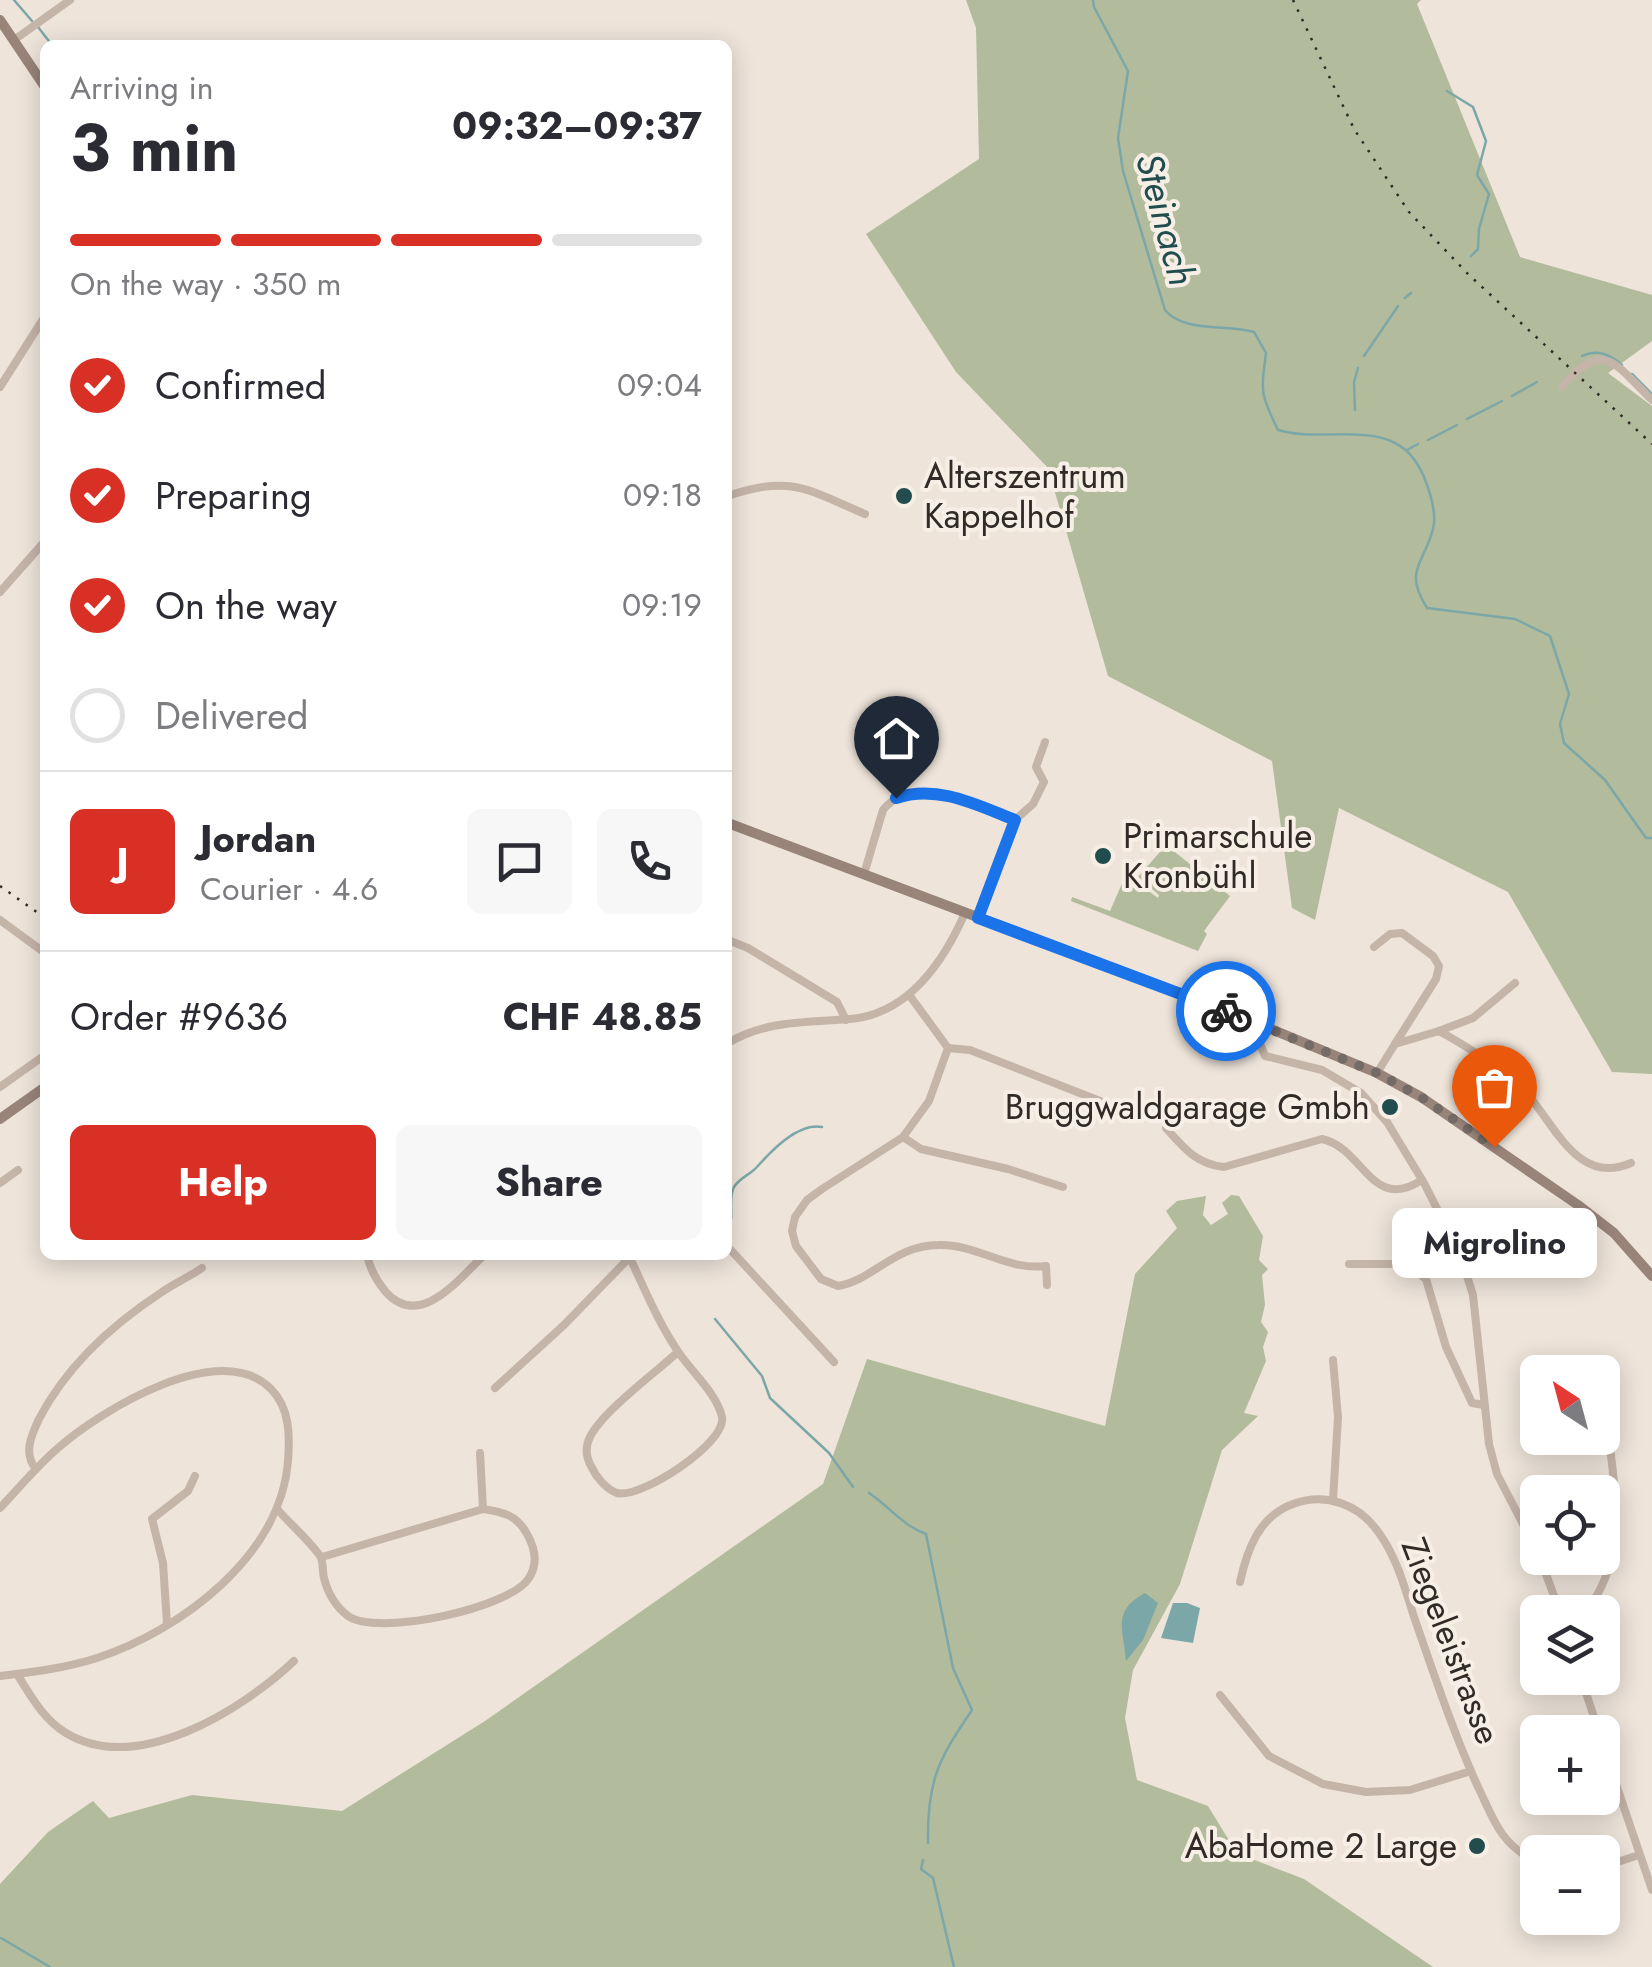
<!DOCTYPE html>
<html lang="en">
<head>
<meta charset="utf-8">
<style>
  :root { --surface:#fff; --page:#f7f7f7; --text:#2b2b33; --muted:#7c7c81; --line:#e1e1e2; --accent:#d93025 }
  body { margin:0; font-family:Jost,sans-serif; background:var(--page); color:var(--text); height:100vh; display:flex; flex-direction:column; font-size:38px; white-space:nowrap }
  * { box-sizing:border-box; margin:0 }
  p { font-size:32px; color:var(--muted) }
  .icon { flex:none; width:55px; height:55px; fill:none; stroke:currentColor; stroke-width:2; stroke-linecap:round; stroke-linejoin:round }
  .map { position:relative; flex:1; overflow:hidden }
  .details { position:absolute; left:40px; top:40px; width:692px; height:1220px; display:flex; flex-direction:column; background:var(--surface); border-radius:15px; box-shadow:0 5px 25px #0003 }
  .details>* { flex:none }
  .needle { width:65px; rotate:324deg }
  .tools { position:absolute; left:1520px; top:1355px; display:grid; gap:20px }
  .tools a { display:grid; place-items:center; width:100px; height:100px; border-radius:15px; background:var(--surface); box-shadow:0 5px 25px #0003; font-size:50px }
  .pin { position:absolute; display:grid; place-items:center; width:85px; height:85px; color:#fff; margin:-102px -42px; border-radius:50% 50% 50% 0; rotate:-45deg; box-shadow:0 0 10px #0007 }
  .pin .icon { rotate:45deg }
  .courier { position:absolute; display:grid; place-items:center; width:100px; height:100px; margin:-50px; border:8px solid #1a73e8; border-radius:50%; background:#fff; color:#222; box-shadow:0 2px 12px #0007 }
  .bubble { position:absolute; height:70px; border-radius:15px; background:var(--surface); box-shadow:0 5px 25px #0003; font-size:32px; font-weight:700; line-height:70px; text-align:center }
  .summary em { font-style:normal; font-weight:700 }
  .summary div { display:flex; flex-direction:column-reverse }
  .summary { display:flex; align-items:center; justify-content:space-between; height:170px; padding:0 30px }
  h1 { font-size:65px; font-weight:700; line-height:75px }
  .bar { display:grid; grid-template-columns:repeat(4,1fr); gap:15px 10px; align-content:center; height:120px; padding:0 30px }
  .bar i { height:12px; border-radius:8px; background:var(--line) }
  .bar .active { background:var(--accent) }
  .bar p { grid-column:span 4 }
  .line { display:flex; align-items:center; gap:25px; padding:0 30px; border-top:2px solid var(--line) }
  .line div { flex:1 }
  .round { display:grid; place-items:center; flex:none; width:105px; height:105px; border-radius:15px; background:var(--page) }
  ol { padding:0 30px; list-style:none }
  li { display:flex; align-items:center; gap:30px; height:110px }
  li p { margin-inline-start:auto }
  li .icon { padding:10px; border-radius:50%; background:var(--accent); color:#fff; stroke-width:4 }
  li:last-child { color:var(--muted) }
  li i { width:55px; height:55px; border:5px solid var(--line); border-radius:50% }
  .button { display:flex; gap:20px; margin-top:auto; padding:20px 30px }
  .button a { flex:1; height:115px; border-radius:15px; background:var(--accent); color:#fff; font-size:40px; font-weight:700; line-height:115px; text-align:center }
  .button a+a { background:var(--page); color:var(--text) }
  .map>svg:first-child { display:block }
  .green { fill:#b2bb9c }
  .water { fill:#7ca7a8 }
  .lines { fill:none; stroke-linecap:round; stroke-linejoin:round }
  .stream { stroke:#7ca7a8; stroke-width:2.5 }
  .street { stroke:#c5b4a8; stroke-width:8 }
  .secondary { stroke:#988479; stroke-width:10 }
  .rail { stroke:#322a27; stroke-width:2.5; stroke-dasharray:2.5 8; stroke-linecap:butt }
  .done { stroke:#746b66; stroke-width:10; stroke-dasharray:0 18 }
  .route { stroke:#1a73e8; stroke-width:12 }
  .poi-dot { fill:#214d4f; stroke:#f7efe6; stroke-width:4 }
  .labels { text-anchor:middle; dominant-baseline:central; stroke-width:8; stroke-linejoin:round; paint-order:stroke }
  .poi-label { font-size:35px; fill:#322a27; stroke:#f7efe6; text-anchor:start }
  .street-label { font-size:35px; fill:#322a27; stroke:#f7efe6 }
  .water-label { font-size:38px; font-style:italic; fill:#214d4f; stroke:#f7efe6 }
</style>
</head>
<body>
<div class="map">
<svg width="1652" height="1967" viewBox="0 0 1652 1967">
  <rect width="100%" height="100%" fill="#eee4da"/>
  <g class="green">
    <path d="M966 0H1421L1417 4 1520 257 1652 295V341L1608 373 1652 406V1074L1612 1072 1508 892 1339 808 1315 920 1292 908 1272 761 1108 676 1048 468 956 372 866 234 979 159 976 28Z"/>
    <path d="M1166 845 1230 896 1204 931 1207 934 1198 951 1071 901 1072 897 1110 911 1124 879 1130 877 1158 898 1159 895 1138 877Z"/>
    <path d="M1231 1195 1239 1196 1263 1236 1259 1260 1268 1269 1262 1275 1265 1305 1261 1322 1268 1332 1263 1347 1266 1361 1244 1413 1258 1416 1222 1450 1180 1584 1133 1670 1125 1718 1137 1780 1208 1806 1235 1850 1244 1856 1304 1879 1433 1967H0V1884L48 1832 93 1801 109 1818 192 1795 342 1811 485 1721 823 1484 867 1359 1105 1426 1135 1274 1177 1228 1166 1211 1177 1201 1206 1196 1203 1215 1211 1225 1228 1214 1222 1203Z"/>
  </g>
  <g class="water">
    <path d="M1145 1593 1158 1603 1143 1640 1126 1661C1124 1628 1111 1612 1145 1593Z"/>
    <path d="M1173 1603H1187L1200 1608 1193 1643 1161 1638Z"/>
  </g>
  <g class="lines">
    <g class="stream">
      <path d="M14 0 32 21"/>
      <path d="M1093 0 1094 7 1128 71 1118 138 1123 171 1165 310C1184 333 1227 324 1254 332L1266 353C1261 392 1260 394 1278 430 1324 444 1386 417 1416 462 1426 477 1438 511 1433 529 1424 564 1403 570 1427 608L1515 619 1550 636 1569 694 1560 724 1564 743 1605 780 1646 838H1652"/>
      <path d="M38 27 52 45"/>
      <path d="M1447 91 1473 107 1486 141 1477 175 1489 194 1479 229 1478 249 1471 256"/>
      <path d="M1405 298 1411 293"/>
      <path d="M1364 356 1398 306"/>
      <path d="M1582 356C1598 349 1609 354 1622 365"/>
      <path d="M1632 374 1652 394"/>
      <path d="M1512 396 1537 382"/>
      <path d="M1355 410 1354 382 1358 368"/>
      <path d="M1467 419 1502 401"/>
      <path d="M1428 440 1457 425"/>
      <path d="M1407 450 1418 444"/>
      <path d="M731 1219C732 1209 729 1196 734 1187 740 1177 750 1175 757 1167 771 1151 798 1122 822 1127"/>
      <path d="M715 1319 762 1376 770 1398 829 1453 853 1487"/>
      <path d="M869 1493C890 1507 903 1526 926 1534L953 1668 972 1710C938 1760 927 1781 928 1843"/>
      <path d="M923 1860 921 1869 933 1878 954 1967"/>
      <path d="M1 1938 50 1967"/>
    </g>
    <g class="street">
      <path d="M14 40 70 0"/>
      <path d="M0 387 45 316"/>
      <path d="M1562 387C1604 338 1614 363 1652 400"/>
      <path d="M728 496C790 474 808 490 865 514"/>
      <path d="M0 592 45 541"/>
      <path d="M864 874 883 810C913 771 979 806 1015 820"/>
      <path d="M978 917 1015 820 1033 804 1044 782 1036 767 1045 742"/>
      <path d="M0 920 45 953"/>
      <path d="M728 940 748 948 837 1002 846 1020"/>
      <path d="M1374 947 1390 934 1402 933 1433 956 1439 966 1436 979 1395 1044"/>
      <path d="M910 996 948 1048 929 1101 903 1137 822 1189 807 1200 795 1217 792 1231 796 1246 821 1279 838 1286C874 1280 894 1245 939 1245 977 1244 1007 1271 1046 1266L1047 1285"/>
      <path d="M1263 1026 1259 1041 1265 1056 1322 1070 1361 1093 1387 1122 1424 1183 1460 1254 1473 1295 1489 1444 1497 1474 1538 1553"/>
      <path d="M1439 1031 1473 1018 1515 983"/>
      <path d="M728 1043C767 1020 805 1023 850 1019 908 1014 943 963 965 913"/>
      <path d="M948 1048 970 1050 1123 1110"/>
      <path d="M1377 1073 1395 1044 1439 1031C1461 1043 1505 1070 1522 1088 1554 1121 1576 1187 1631 1163"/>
      <path d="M0 1087 45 1055"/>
      <path d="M1166 1128C1184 1148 1196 1164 1224 1167L1322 1139C1364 1148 1371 1213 1422 1180"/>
      <path d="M903 1137 921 1149 1008 1169 1063 1187"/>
      <path d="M0 1183 18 1170"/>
      <path d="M728 1247 834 1362"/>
      <path d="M367 1255C370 1269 376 1280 385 1291 419 1331 459 1279 484 1255"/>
      <path d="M630 1258C645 1290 659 1324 679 1353 692 1372 717 1394 722 1417 727 1443 641 1499 617 1493 606 1489 596 1477 591 1466 586 1457 585 1447 590 1437 602 1412 656 1372 678 1352"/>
      <path d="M1349 1264H1407L1426 1279 1446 1347 1472 1403 1484 1405"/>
      <path d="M495 1388 564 1325 632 1255"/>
      <path d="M480 1453 483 1509"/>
      <path d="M36 1469C23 1454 31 1436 39 1419 66 1367 113 1324 162 1292 175 1283 189 1277 202 1268"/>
      <path d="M1333 1500 1338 1417 1333 1360"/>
      <path d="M0 1508C19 1488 37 1466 58 1448 100 1411 220 1337 271 1389 290 1408 290 1436 288 1461 281 1555 182 1630 97 1658 66 1668 33 1672 0 1676"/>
      <path d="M278 1510C291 1525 309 1540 320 1556 324 1562 322 1571 324 1578 328 1594 335 1606 348 1616 378 1637 511 1608 529 1578 538 1564 535 1548 527 1534 517 1515 503 1512 483 1509L322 1557"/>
      <path d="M1540 1558 1560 1612"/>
      <path d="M1240 1582C1247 1550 1259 1516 1293 1504 1326 1492 1359 1504 1379 1533 1397 1558 1405 1588 1414 1617 1434 1674 1453 1732 1478 1787 1486 1803 1492 1820 1503 1835 1512 1847 1524 1856 1538 1863"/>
      <path d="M1585 1612C1624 1567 1617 1502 1610 1447L1601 1439"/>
      <path d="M167 1624 163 1563 152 1519 188 1491 195 1476"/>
      <path d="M17 1674C31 1696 43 1719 66 1733 137 1776 242 1710 294 1661"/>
      <path d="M1581 1678 1599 1732"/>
      <path d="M1220 1695 1269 1756 1323 1784 1366 1792 1410 1790 1471 1771"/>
      <path d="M1602 1743 1652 1890"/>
      <path d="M1602 1867 1639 1855"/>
    </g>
    <g class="secondary">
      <path d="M0 20 45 87"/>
      <path d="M728 823 1237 1015 1377 1073 1421 1097 1578 1205 1614 1233 1652 1276"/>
      <path d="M0 1119 45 1087"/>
    </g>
    <g class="rail">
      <path d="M1293 0 1354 129 1409 212 1468 274 1652 444"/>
      <path d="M0 886 45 918"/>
    </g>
  </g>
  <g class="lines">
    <path class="done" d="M1226 1011 1377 1073 1421 1097 1494 1147"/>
    <path class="route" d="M896 798C937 784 977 805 1015 820L978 918 1226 1011"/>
  </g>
  <g class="poi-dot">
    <circle cx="904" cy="496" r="10"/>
    <circle cx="1103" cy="856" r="10"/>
    <circle cx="1390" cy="1107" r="10"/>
    <circle cx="1477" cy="1846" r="10"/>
  </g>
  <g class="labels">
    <g class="poi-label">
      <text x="924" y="476">Alterszentrum<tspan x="924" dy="40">Kappelhof</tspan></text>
      <text x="1123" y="836">Primarschule<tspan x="1123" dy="40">Kronbühl</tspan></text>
      <text x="1370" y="1107" text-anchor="end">Bruggwaldgarage Gmbh</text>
      <text x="1457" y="1846" text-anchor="end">AbaHome 2 Large</text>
    </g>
    <g class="street-label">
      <text transform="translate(1451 1641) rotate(69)">Ziegeleistrasse</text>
    </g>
    <g class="water-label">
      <text transform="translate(1166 219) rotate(75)">Steinach</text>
    </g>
  </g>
</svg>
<div class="tools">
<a><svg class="needle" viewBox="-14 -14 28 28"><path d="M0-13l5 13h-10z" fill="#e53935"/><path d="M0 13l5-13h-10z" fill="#7c7c81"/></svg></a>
<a><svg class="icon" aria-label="locate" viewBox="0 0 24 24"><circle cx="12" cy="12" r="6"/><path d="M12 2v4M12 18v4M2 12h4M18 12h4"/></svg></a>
<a><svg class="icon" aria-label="layers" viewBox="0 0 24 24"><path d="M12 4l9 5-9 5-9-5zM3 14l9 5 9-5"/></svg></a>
<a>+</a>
<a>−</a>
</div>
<div class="pin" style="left:1494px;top:1147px;background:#ea580c"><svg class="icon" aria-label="bag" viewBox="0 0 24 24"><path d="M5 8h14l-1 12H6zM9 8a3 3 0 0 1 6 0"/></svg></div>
<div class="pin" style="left:896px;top:798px;background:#1f2937"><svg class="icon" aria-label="home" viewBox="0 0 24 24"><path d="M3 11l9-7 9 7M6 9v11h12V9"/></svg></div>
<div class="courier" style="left:1226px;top:1011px"><svg class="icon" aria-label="bike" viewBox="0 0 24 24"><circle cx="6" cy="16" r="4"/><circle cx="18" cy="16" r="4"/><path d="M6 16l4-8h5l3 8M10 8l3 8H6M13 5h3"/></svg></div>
<div class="bubble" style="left:1392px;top:1208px;width:205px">Migrolino</div>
<section class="details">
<div class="summary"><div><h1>3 min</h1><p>Arriving in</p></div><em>09:32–09:37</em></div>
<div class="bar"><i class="active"></i><i class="active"></i><i class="active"></i><i></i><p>On the way · 350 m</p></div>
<ol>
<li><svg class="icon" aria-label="check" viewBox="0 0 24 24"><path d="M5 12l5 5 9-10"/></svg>Confirmed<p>09:04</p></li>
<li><svg class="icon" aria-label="check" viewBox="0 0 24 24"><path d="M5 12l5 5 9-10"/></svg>Preparing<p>09:18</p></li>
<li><svg class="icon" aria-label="check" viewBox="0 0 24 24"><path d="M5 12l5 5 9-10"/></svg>On the way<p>09:19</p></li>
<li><i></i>Delivered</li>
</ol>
<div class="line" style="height:180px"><b class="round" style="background:var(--accent);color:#fff">J</b><div><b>Jordan</b><p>Courier · 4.6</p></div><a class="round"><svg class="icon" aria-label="chat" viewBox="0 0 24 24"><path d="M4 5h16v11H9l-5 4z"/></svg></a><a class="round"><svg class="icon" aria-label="phone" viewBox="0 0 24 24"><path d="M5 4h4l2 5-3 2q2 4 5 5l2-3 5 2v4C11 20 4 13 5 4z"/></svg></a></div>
<div class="line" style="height:130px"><div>Order #9636</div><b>CHF 48.85</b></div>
<div class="button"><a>Help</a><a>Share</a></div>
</section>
</div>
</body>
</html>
